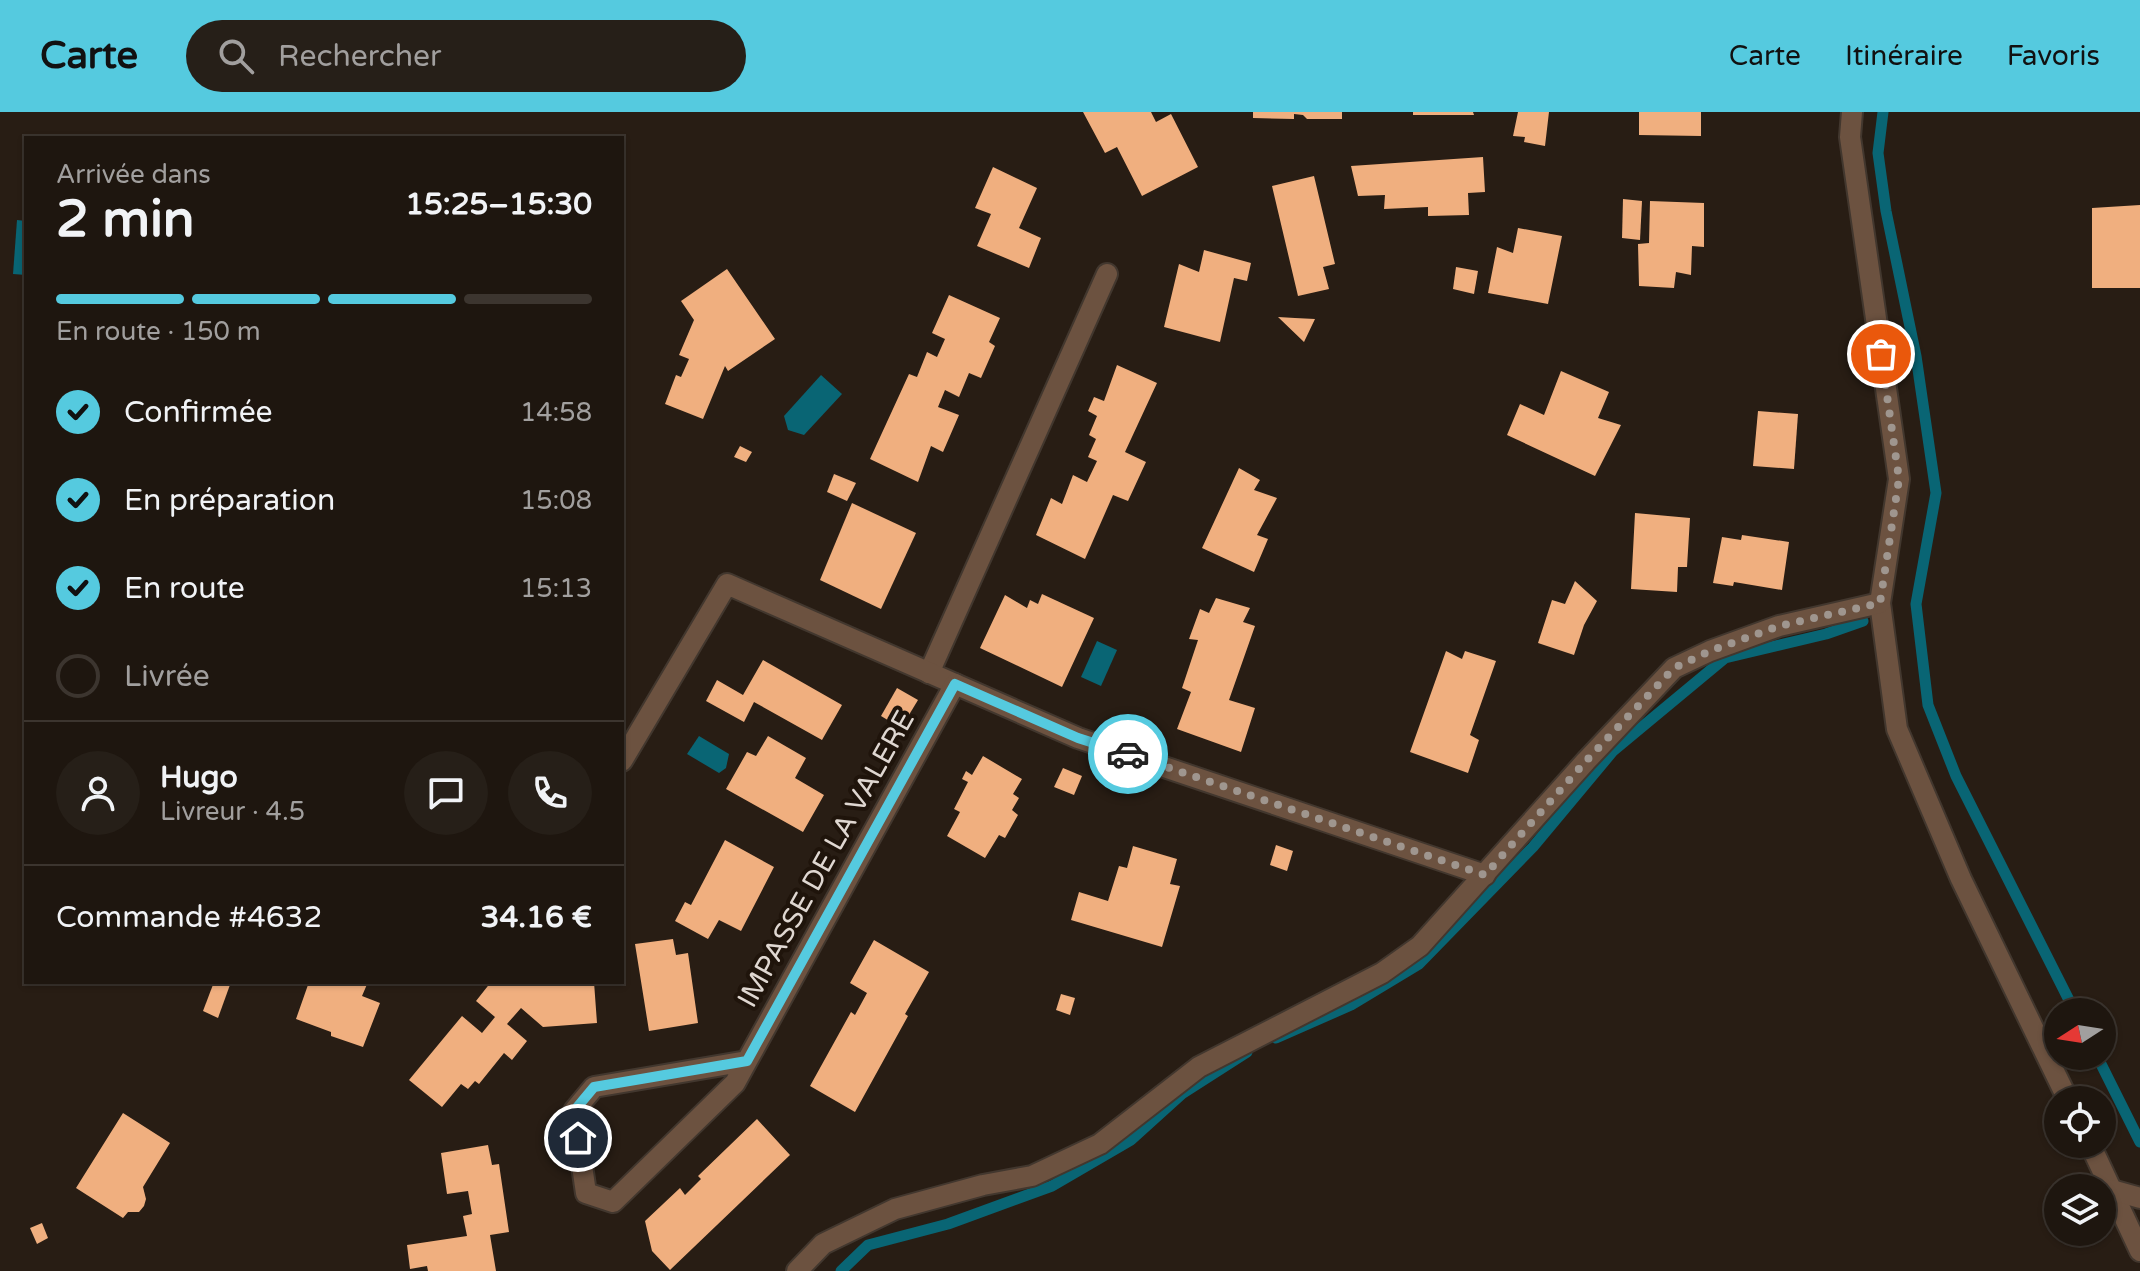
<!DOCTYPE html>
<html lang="fr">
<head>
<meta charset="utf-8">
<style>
  :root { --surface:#1e160f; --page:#261f18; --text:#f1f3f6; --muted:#a19f9e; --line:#3c352f; --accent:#55cadf }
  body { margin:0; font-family:"Varela Round",sans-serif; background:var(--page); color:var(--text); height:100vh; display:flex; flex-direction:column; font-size:30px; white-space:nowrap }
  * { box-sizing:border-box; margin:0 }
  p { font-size:26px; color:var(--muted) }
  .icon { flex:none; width:44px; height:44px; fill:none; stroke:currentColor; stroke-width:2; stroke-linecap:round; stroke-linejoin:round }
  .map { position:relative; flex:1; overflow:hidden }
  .drawer { position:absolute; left:24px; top:24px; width:600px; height:848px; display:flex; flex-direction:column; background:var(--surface); border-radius:0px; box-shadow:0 2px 6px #0004,0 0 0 2px var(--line) }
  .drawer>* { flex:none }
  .needle { width:52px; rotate:258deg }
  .buttons { position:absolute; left:2044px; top:886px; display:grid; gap:16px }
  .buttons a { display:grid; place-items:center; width:72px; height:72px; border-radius:50%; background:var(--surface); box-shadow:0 2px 6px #0004,0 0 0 2px var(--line); font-size:40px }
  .pin { position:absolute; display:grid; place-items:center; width:68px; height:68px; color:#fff; margin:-34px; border:4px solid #fff; border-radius:50%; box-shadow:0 2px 8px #0007 }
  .courier { position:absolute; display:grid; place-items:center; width:80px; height:80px; margin:-40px; border:6px solid #55cadf; border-radius:50%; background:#fff; color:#222; box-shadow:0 2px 10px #0007 }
  .head em { font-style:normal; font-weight:700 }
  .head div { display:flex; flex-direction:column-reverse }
  .head { display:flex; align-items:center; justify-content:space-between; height:136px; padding:0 32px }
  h1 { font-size:52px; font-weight:700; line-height:60px }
  .bar { display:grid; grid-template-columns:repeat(4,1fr); gap:12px 8px; align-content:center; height:96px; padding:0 32px }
  .bar i { height:10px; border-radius:6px; background:var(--line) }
  .bar .current { background:var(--accent) }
  .bar p { grid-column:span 4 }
  .line { display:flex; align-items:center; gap:20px; padding:0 32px; border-top:2px solid var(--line) }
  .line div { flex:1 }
  .round { display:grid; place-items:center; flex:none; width:84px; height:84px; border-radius:42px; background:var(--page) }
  ol { padding:0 32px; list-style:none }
  li { display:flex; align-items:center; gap:24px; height:88px }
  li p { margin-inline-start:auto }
  li .icon { padding:8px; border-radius:50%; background:var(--accent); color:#111; stroke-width:4 }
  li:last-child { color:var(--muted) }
  li i { width:44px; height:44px; border:4px solid var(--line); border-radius:50% }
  header { display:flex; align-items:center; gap:48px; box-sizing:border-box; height:112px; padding:0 40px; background:var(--accent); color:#111 }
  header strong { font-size:38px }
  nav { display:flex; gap:44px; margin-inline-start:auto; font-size:28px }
  .search { width:560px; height:72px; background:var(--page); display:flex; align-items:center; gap:20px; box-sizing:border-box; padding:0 28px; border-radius:44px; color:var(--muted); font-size:30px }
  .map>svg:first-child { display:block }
  .water { fill:#096574 }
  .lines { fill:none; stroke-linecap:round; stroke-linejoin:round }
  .stream { stroke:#096574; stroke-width:11 }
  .building { fill:#f0af7f }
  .minor-casing { stroke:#42372e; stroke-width:24 }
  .minor { stroke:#6c5240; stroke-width:20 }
  .done { stroke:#9f968f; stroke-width:8; stroke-dasharray:0 14.4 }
  .route { stroke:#55cadf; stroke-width:10 }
  .labels { text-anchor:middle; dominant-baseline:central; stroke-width:8; stroke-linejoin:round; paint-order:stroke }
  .street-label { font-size:28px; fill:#dfd7d1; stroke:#1f140b }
</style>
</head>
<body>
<header>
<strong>Carte</strong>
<div class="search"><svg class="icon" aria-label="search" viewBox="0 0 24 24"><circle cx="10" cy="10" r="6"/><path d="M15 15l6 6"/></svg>Rechercher</div>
<nav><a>Carte</a><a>Itinéraire</a><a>Favoris</a></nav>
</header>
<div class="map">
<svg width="2140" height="1159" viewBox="0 0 2140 1159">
  <rect width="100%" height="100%" fill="#281d14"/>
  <g class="water">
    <path d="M17 108 26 109V163L13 162Z"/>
    <path d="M821 263 842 282 804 323 788 318 784 304Z"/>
    <path d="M1097 529 1117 538 1101 574 1081 565Z"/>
    <path d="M699 624 729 642 726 656 719 661 687 642Z"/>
  </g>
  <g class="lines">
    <g class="stream">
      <path d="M1883 0 1878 41 1886 99 1916 244 1936 381 1916 492 1928 593 1956 664 2075 900"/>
      <path d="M1276 926 1351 893 1419 852 1533 735 1613 639 1725 546 1826 522 1863 509"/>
      <path d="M2097 944 2140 1030"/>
      <path d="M841 1159 868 1133 948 1112 1052 1074 1131 1028 1183 981 1247 940"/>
    </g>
  </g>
  <g class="building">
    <path d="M1083 0H1151L1156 10 1171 2 1198 55 1142 84 1117 35 1105 41Z"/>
    <path d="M1253 0H1342V7H1307L1303 3 1294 2V7L1253 6Z"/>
    <path d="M1413 0H1473L1474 3H1413Z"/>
    <path d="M1518 0H1549L1545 34 1524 30 1525 25 1513 24Z"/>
    <path d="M1639 0H1701V24L1639 23Z"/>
    <path d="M1483 45 1485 80 1468 81 1469 103 1428 104V95L1384 97 1385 83 1358 84 1351 54Z"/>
    <path d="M993 55 1037 76 1019 116 1041 126 1029 156 977 134 991 102 975 96Z"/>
    <path d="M1314 64 1335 152 1323 155 1329 177 1298 184 1272 74Z"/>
    <path d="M1623 87 1642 89 1640 128 1622 126Z"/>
    <path d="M1650 89 1704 91V135L1692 134 1691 163 1676 160 1674 176 1639 174 1638 132 1649 131Z"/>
    <path d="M2140 93V176H2092V96Z"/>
    <path d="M1518 116 1562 124 1548 192 1488 181 1497 135 1513 141Z"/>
    <path d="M1204 138 1251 151 1247 169 1234 166 1220 230 1164 215 1179 152 1199 160Z"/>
    <path d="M1456 155 1478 159 1474 182 1453 177Z"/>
    <path d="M727 157 775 227 728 259 725 254 703 307 665 292 676 263 681 265 689 247 679 243 694 208 681 189Z"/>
    <path d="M949 183 1000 206 989 230 995 234 981 266 969 261 959 285 945 278 938 295 959 303 943 340 931 334 918 370 870 347 909 262 917 265 927 240 937 245 945 227 932 221Z"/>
    <path d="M1278 205 1295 206 1315 207 1304 230Z"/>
    <path d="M1117 253 1157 271 1125 340 1146 350 1128 389 1113 383 1085 447 1036 423 1051 386 1062 392 1073 363 1087 370 1097 349 1088 345 1096 327 1089 323 1097 304 1088 299 1094 285 1104 289Z"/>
    <path d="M1561 259 1609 280 1598 306 1621 313 1595 364 1507 323 1520 292 1544 303Z"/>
    <path d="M1758 299 1798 302 1794 357 1753 354Z"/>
    <path d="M740 334 752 340 746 350 734 345Z"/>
    <path d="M1239 356 1260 368 1254 378 1277 386 1257 423 1268 427 1254 460 1202 436Z"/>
    <path d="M834 362 856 371 847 389 827 380Z"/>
    <path d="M852 391 916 421 881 497 820 468Z"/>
    <path d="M1635 401 1690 406 1687 455H1678L1677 480 1631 477Z"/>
    <path d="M1742 423 1789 430 1782 478 1734 470 1733 474 1713 471 1722 425 1741 428Z"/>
    <path d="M1575 469 1597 489 1584 513 1574 543 1538 531 1552 488 1565 492Z"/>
    <path d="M1042 482 1094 506 1062 575 980 536 1005 483 1027 496 1030 488 1038 492Z"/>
    <path d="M1216 486 1250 496 1243 510 1255 514 1229 588 1255 596 1241 640 1177 617 1191 580 1182 576 1198 528 1189 527 1200 497 1209 501Z"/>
    <path d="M1446 539 1462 547 1465 539 1496 549 1470 623 1479 628 1468 661 1410 640Z"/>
    <path d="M763 548 842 593 822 628 754 590 744 610 706 589 717 568 743 583Z"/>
    <path d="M897 576 918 588 901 616 881 604Z"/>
    <path d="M768 624 806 646 795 666 824 683 803 720 726 677 747 640 756 644Z"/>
    <path d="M983 644 1022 667 1013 682 1019 686 1012 698 1018 703 1005 726 999 723 985 746 947 724 960 700 954 697 968 670 962 667 966 659 972 663Z"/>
    <path d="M1063 656 1082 664 1074 683 1054 675Z"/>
    <path d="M725 728 774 755 741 819 719 808 708 827 675 809 685 790 691 793Z"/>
    <path d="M1276 733 1293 739 1287 759 1270 753Z"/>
    <path d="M1133 734 1177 747 1170 772 1180 774 1162 835 1071 808 1079 780 1108 789 1119 754 1127 756Z"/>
    <path d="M673 827 676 843 688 841 698 911 649 919 635 832Z"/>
    <path d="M874 828 929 860 905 902 908 904 855 1000 810 974 851 900 855 903 867 881 850 871Z"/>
    <path d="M214 870H231L218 906 203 899Z"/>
    <path d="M309 870H368L362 884 380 891 363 935 331 924V920L296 907Z"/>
    <path d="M491 870H594L597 911 543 915 521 896 507 912 527 929 512 948 504 941 479 972 475 969 468 977 461 972 442 995 409 968 462 904 482 921 495 905 476 889Z"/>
    <path d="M1061 882 1075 886 1070 903 1056 898Z"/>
    <path d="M123 1001 170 1031 143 1075 146 1087 144 1094 139 1100H128L123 1106 76 1076Z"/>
    <path d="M757 1007 790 1043 670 1158 652 1139 645 1109 680 1076 685 1083 701 1067 698 1064Z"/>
    <path d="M488 1033 492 1053 499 1052 509 1120 490 1123 496 1159H428L427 1154 410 1157 407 1133 467 1124 463 1104 472 1102 468 1079 447 1082 441 1041Z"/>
    <path d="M42 1111 48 1126 37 1132 30 1116Z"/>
  </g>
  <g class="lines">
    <g class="minor-casing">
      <g id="minor">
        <path d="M1852 0 1850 25 1899 367 1880 491 1897 617 1961 767 2068 988"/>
        <path d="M929 561 1107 162"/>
        <path d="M622 649 727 472 1078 626 1485 763"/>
        <path d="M747 949 594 975 574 999 586 1081 613 1090 735 971 747 949 955 572"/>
        <path d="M2090 1032 2140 1139"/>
        <path d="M2112 1078 2140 1086"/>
        <path d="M797 1159 823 1132 895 1097 983 1073 1032 1064 1100 1032 1199 955 1382 861 1420 834 1586 649 1674 556 1710 539 1779 514 1880 491"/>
      </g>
    </g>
    <use href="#minor" class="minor"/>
  </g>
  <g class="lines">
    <path class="done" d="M1128 642 1485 763 1586 649 1674 556 1710 539 1779 514 1880 491 1899 367 1881 242"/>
    <path class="route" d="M578 1026 574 999 594 975 747 949 955 572 1078 626 1128 642"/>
  </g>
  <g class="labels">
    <g class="street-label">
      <text transform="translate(826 747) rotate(-61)">IMPASSE DE LA VALERE</text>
    </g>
  </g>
</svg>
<div class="buttons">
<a><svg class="needle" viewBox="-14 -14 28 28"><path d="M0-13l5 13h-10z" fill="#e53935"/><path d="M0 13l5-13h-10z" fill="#a19f9e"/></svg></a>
<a><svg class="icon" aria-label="locate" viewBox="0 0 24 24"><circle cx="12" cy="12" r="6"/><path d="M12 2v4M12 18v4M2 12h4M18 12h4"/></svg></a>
<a><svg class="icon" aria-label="layers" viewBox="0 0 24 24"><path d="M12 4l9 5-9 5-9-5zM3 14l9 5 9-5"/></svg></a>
</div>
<div class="pin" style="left:1881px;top:242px;background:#ea580c"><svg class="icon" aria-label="bag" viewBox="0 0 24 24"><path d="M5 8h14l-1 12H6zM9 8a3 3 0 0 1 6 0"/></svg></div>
<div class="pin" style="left:578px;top:1026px;background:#1f2937"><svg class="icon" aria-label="home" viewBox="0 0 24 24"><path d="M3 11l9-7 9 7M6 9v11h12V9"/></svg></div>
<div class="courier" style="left:1128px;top:642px"><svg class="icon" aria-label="car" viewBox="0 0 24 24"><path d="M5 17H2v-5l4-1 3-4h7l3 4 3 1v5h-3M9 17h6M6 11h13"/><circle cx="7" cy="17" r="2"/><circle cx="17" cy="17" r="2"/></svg></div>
<section class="drawer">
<div class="head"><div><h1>2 min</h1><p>Arrivée dans</p></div><em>15:25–15:30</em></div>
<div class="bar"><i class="current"></i><i class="current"></i><i class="current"></i><i></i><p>En route · 150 m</p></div>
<ol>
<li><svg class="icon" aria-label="check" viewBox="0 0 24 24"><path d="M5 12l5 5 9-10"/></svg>Confirmée<p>14:58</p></li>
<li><svg class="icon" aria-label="check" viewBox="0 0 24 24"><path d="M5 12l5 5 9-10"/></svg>En préparation<p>15:08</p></li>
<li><svg class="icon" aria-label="check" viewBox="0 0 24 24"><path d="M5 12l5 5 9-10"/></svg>En route<p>15:13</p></li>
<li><i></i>Livrée</li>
</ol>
<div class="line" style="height:144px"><a class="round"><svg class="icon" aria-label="person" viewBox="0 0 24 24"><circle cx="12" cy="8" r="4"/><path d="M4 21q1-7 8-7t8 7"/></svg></a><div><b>Hugo</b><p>Livreur · 4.5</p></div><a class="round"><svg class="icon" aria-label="chat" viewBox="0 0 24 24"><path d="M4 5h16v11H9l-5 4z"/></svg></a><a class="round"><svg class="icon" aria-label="phone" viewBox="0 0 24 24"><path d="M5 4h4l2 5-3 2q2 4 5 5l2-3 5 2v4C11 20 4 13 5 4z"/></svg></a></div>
<div class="line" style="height:104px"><div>Commande #4632</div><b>34.16 €</b></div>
</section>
</div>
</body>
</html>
